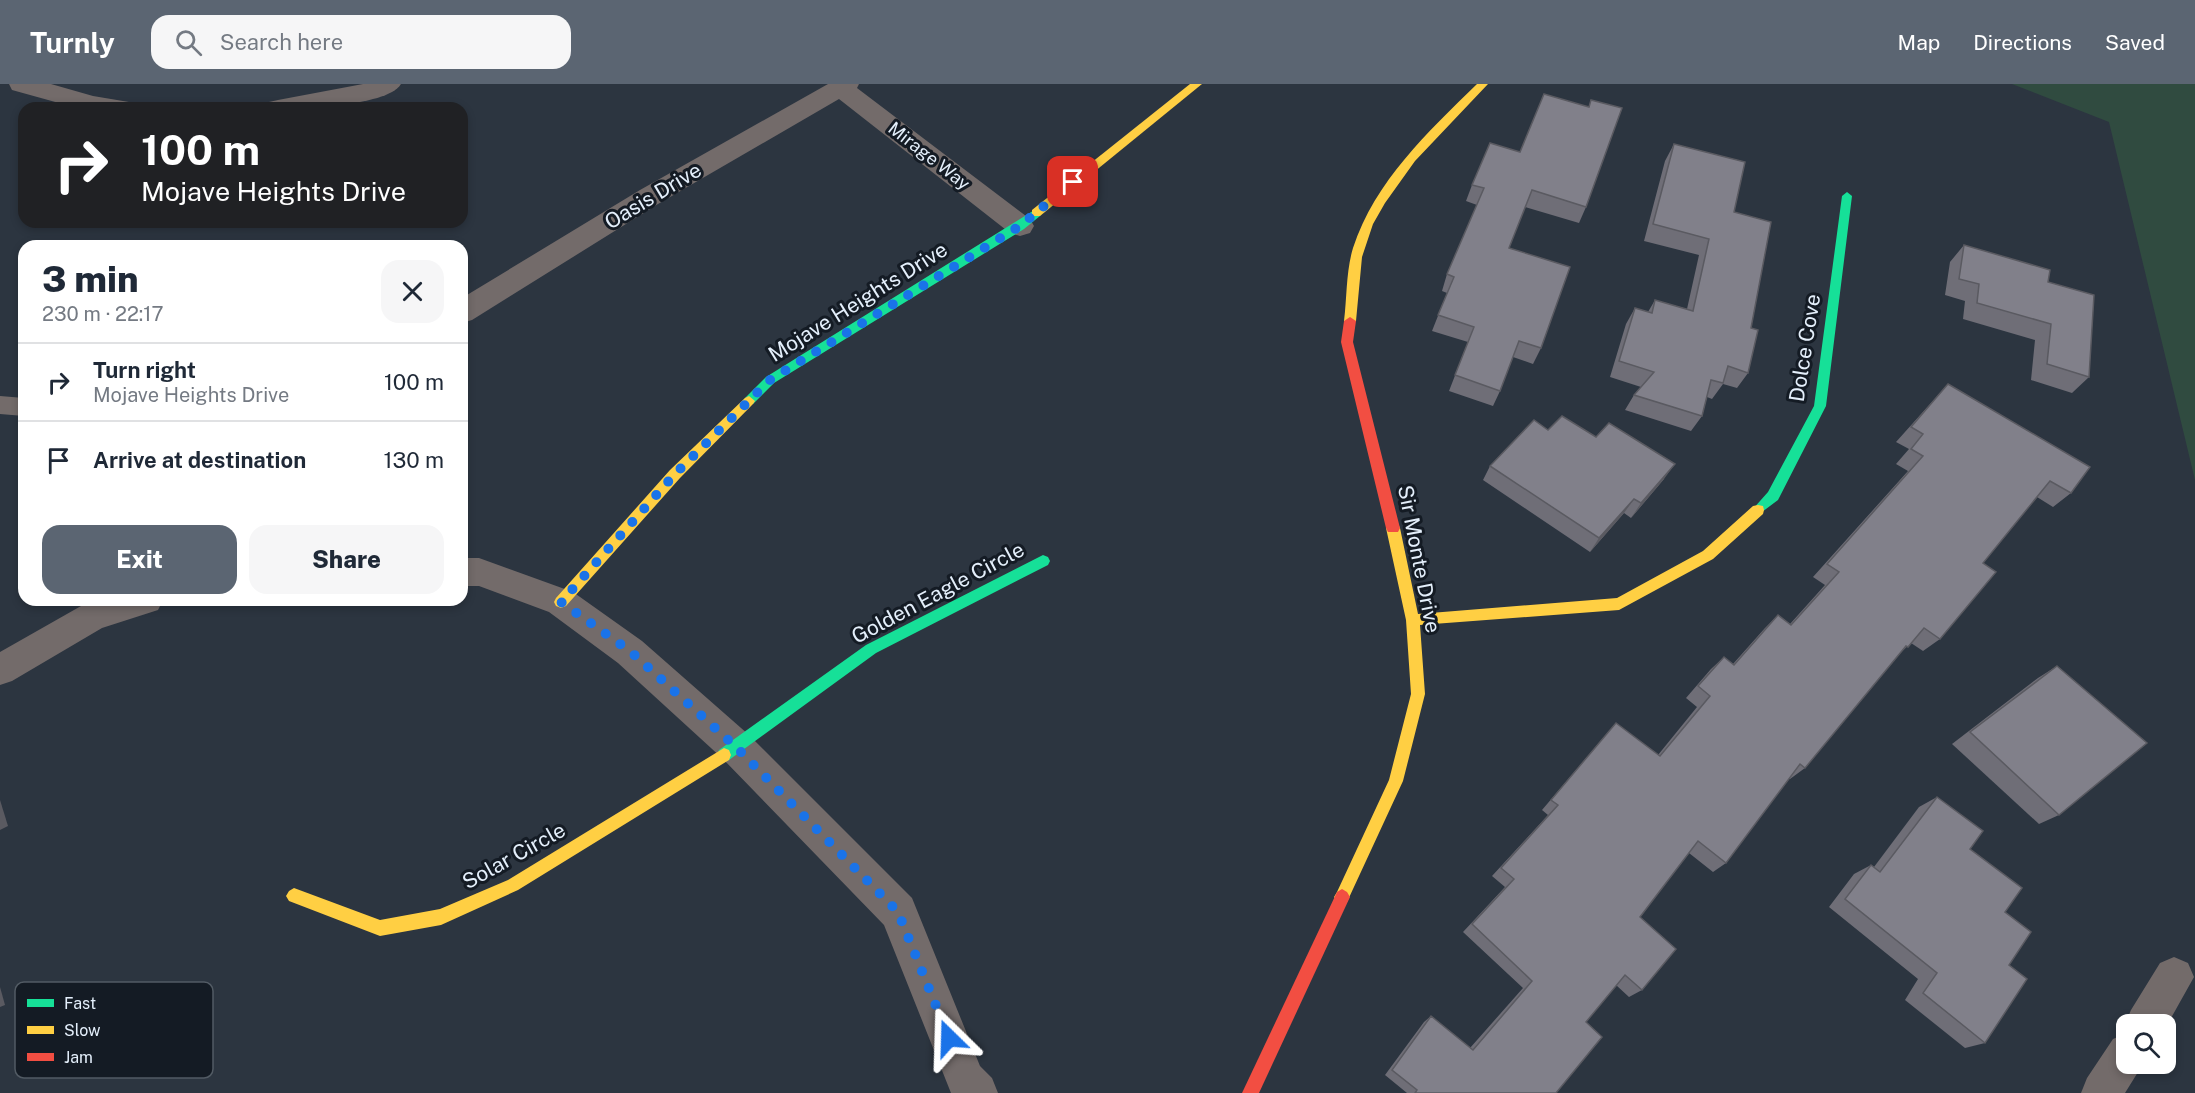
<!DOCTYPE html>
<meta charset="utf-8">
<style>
body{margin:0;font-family:"Public Sans",sans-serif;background:#f6f6f7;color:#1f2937;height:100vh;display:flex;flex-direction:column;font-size:22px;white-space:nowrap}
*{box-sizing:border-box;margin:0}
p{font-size:20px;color:#747a83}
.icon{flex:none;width:33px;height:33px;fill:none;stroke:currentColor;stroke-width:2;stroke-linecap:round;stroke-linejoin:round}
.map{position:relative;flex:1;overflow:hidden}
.drawer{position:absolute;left:18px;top:156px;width:450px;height:366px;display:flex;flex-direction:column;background:#fff;border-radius:18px;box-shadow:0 3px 9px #0003}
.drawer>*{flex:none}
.guide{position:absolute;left:18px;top:18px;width:450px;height:126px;border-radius:18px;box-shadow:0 3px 9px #0003;background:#202124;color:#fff;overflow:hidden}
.buttons{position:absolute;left:2116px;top:930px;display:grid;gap:12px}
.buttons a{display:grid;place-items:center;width:60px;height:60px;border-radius:12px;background:#fff;box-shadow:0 3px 9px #0003;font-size:30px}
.pin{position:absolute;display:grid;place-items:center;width:51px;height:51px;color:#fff;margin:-26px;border-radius:12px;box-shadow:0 3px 9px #0006}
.me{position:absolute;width:66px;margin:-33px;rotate:338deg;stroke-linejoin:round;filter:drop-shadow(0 0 4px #0008)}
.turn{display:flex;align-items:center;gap:21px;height:126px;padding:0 24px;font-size:27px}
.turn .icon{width:78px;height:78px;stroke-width:2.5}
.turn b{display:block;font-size:42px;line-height:51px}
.round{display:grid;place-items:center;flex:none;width:63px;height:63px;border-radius:18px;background:#f6f6f7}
.headline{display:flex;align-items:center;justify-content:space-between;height:102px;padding:0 24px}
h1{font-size:36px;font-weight:800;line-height:45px}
.button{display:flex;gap:12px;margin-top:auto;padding:12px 24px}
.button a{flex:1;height:69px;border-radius:18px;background:#5b6572;color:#fff;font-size:24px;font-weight:800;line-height:69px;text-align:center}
.button a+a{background:#f6f6f7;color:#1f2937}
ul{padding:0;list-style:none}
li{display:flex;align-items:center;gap:18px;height:78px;padding:0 24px;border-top:2px solid #e0e1e3}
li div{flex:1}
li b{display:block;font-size:22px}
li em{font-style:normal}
header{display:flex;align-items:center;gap:36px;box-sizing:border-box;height:84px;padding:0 30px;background:#5b6572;color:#fff}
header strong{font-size:28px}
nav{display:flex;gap:33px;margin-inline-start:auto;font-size:21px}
.search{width:420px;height:54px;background:#f6f6f7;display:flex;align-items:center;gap:15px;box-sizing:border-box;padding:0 21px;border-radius:18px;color:#747a83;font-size:22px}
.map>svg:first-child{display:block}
.green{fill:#304b40}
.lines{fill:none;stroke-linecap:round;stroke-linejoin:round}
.lane{fill:#736b6a;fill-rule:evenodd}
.street{fill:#736b6a;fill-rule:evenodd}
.fast{fill:#16e098;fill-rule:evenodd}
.slow{fill:#ffcf43;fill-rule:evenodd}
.jam{fill:#f24e42;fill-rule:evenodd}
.wall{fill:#6f6e77}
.shaded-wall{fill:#5a5a61}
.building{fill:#81808a;stroke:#5a5a61;stroke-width:1.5}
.route{stroke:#1a73e8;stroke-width:10;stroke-dasharray:0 18}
.labels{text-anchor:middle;stroke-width:6;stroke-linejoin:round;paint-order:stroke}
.far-street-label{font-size:18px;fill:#e4effb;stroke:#141b24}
.street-label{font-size:21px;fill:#e4effb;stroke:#141b24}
.key{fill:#141b24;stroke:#525b64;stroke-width:1.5}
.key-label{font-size:16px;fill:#e4effb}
</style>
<header>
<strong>Turnly</strong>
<div class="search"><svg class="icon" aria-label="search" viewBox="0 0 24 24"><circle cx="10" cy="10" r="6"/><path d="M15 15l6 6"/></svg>Search here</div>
<nav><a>Map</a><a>Directions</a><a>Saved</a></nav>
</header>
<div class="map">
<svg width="2195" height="1009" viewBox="0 0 2195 1009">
<rect width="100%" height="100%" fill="#2c3540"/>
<path class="green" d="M 2012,0 L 2195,0 L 2195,396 L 2109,38 Z"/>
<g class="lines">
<path class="lane" d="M 0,312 L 24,314 L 24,332 L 0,330 Z"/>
<g class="street">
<path d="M 9,0 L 51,0 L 93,12 L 129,18 L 133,24 L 77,24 L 12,6 Z"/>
<path d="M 363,0 L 401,0 C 386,24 293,24 265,24 L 269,18 L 278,16 Z"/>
<path d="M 828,0 L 859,0 L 857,4 L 1030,135 L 1034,142 L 1030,149 L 1020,152 L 1010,149 L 839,15 L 658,120 L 472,236 L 462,239 L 462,214 L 640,106 Z"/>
<path d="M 462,474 L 479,474 L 573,508 L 642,557 L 749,651 L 912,814 L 980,982 L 992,994 L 998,1009 L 951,1009 L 884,841 L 723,675 L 618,579 L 549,528 L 479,502 L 462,502 Z"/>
<path d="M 97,516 L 163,516 L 158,526 L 102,544 L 12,597 L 0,601 L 0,568 L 81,522 Z"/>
<path d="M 2174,873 L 2188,879 L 2194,893 L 2166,943 L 2166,940 L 2127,940 L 2127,945 L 2125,940 L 2131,926 L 2160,879 Z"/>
<path d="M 2127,949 L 2127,980 L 2143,980 L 2125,1009 L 2081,1009 L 2087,994 L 2113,955 Z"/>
</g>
<g class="fast">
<path d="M 1847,108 L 1852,112 L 1826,322 L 1778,416 L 1758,431 L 1753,430 L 1752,426 L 1768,408 L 1814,322 L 1842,112 Z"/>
<path d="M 1036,125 L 1042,129 L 1040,132 L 1024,145 L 774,299 L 753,320 L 745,320 L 743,317 L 745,314 L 766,293 Z"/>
<path d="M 1043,471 L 1048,473 L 1050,477 L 1048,481 L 876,569 L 729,676 L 724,678 L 719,676 L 717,671 L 719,666 L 866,561 Z"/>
</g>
<g class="slow">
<path d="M 1190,0 L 1202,0 L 1040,132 L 1032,132 L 1032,126 Z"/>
<path d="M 1477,0 L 1488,0 L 1415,77 L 1385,119 L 1373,140 L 1362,173 L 1356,237 L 1350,241 L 1346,240 L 1344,237 C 1347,213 1346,187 1353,164 C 1375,97 1428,48 1477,0 Z"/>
<path d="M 749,312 L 755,317 L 753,320 L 680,394 L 566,522 L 561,524 L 556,522 L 554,518 L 556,514 L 670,386 L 745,314 Z"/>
<path d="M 1758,421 L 1763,422 L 1764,426 L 1763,430 L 1713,475 L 1619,526 L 1420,541 L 1425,610 L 1403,697 L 1347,818 L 1342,821 L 1337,818 L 1334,813 L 1337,808 L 1389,696 L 1411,610 L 1406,536 L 1386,444 L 1388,440 L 1398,440 L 1400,444 L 1418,530 L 1617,514 L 1703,467 L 1753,422 Z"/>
<path d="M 724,664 L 729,666 L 731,671 L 729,676 L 518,806 L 441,841 L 380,852 L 289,817 L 286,812 L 289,807 L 294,804 L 380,836 L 440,825 L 508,796 Z"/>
</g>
<g class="jam">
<path d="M 1350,233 L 1356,237 L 1353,258 L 1400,444 L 1398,448 L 1388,448 L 1386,444 L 1341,258 L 1344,237 Z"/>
<path d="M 1342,805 L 1347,808 L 1350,813 L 1259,1009 L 1242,1009 L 1337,808 Z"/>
</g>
</g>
<g class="wall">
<path d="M 1490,59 L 1586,123 L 1579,139 L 1525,123 L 1509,164 L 1541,264 L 1533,280 L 1513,273 L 1500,307 L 1493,322 L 1449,307 L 1468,258 L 1432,247 L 1447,209 L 1442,207 L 1447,190 L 1477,121 L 1466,117 L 1472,101 Z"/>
<path d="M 1674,60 L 1734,128 L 1751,244 L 1748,289 L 1737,304 L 1723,300 L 1712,315 L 1707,313 L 1702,332 L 1691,347 L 1625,326 L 1634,311 L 1641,303 L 1610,293 L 1626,240 L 1635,224 L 1648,228 L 1655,216 L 1687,225 L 1699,171 L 1644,157 L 1665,77 Z"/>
<path d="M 1964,161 L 2048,198 L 2089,293 L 2072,309 L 2031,296 L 2035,256 L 1963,235 L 1965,217 L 1945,211 L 1950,178 Z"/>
<path d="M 1948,300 L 2071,409 L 2053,423 L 2037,413 L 1983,479 L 1940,555 L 1923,567 L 1911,559 L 1898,571 L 1805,684 L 1790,695 L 1789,694 L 1726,779 L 1713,788 L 1689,769 L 1640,833 L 1642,906 L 1629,913 L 1616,901 L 1586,938 L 1556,1009 L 1407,1009 L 1385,991 L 1424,938 L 1431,932 L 1470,964 L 1523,904 L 1463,848 L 1505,803 L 1492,792 L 1548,731 L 1542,726 L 1616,639 L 1658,671 L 1697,623 L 1686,614 L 1711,585 L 1724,573 L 1733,580 L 1765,544 L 1778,531 L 1790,540 L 1825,501 L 1813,493 L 1908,387 L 1896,380 L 1909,365 L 1896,358 Z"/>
<path d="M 1548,346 L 1596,353 L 1664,395 L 1631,434 L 1624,429 L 1590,468 L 1483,396 L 1490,382 Z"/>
<path d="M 2057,582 L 2059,731 L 2039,740 L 1952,660 L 2038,594 Z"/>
<path d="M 1937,713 L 1970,765 L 2005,828 L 2009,881 L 1985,959 L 1965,964 L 1905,916 L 1918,895 L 1829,823 L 1854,790 L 1871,781 L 1874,783 L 1919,723 Z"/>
</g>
<g class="shaded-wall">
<path d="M 1675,380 L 1664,395 L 1631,434 L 1641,419 Z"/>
<path d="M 1634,415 L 1624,429 L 1590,468 L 1599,454 Z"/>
<path d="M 0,716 L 8,742 L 0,746 Z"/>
<path d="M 0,903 L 5,921 L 0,923 Z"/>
</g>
<g class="building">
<path d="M 1544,10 L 1589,23 L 1591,16 L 1622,24 L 1586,123 L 1532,106 L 1509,164 L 1570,183 L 1541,264 L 1519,257 L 1500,307 L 1455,291 L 1474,243 L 1438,231 L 1454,193 L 1447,190 L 1484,104 L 1472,101 L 1490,59 L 1520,68 Z"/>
<path d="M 1674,60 L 1745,78 L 1734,128 L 1771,138 L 1751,244 L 1758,246 L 1748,289 L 1728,282 L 1723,299 L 1711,296 L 1702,332 L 1634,311 L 1654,288 L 1619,277 L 1635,224 L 1652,229 L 1655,216 L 1693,227 L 1709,155 L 1653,140 Z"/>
<path d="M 1964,161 L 2050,186 L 2048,198 L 2094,211 L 2089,293 L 2047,280 L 2051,240 L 1977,219 L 1979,200 L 1959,195 Z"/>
<path d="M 1948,300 L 2090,383 L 2071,409 L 2050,397 L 1983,479 L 1996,488 L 1940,555 L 1924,544 L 1908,563 L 1906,562 L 1805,684 L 1800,680 L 1726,779 L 1698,757 L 1640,833 L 1676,865 L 1642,906 L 1625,891 L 1586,938 L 1602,953 L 1556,1009 L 1415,1009 L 1417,1006 L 1392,986 L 1431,932 L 1473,966 L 1532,897 L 1472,840 L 1514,795 L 1501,784 L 1558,721 L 1551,716 L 1616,639 L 1660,672 L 1710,612 L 1698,602 L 1724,573 L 1734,581 L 1778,531 L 1791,541 L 1839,488 L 1827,480 L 1923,372 L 1911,365 L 1923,350 L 1911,343 Z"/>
<path d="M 1562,332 L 1596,353 L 1609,339 L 1675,380 L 1641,419 L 1634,415 L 1599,454 L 1490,382 L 1534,336 L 1548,346 Z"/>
<path d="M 2057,582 L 2147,659 L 2059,731 L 1970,648 Z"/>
<path d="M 1937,713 L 1983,747 L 1970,765 L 2022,804 L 2005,828 L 2031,848 L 2009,881 L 2027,895 L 1985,959 L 1923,909 L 1937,889 L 1845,815 L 1871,781 L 1880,788 Z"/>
</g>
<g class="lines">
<path class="route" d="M 949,954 L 898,828 L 736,663 L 630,567 L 561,518 L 675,390 L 770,296 L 1020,142 L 1073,98"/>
</g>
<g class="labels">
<g class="far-street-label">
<text transform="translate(929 72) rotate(38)" y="6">Mirage Way</text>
</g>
<g class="street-label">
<text transform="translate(653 112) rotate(-31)" y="7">Oasis Drive</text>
<text transform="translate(858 218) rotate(-32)" y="7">Mojave Heights Drive</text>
<text transform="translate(1805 264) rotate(-81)" y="7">Dolce Cove</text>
<text transform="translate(1419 475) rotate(79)" y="7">Sir Monte Drive</text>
<text transform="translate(938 509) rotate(-28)" y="7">Golden Eagle Circle</text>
<text transform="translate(514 772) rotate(-29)" y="7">Solar Circle</text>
</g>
</g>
<rect x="15" y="898" width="198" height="96" rx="9" class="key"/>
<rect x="27" y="915" width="27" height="8" fill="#16e098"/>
<rect x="27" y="942" width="27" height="8" fill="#ffcf43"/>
<rect x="27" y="969" width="27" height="8" fill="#f24e42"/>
<g class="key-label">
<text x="64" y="925">Fast</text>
<text x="64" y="952">Slow</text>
<text x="64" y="979">Jam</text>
</g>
</svg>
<div class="buttons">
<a><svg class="icon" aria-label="search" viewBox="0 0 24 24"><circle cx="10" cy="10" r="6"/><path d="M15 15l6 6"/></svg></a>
</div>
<div class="pin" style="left:1073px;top:98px;background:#d93025"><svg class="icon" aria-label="arrive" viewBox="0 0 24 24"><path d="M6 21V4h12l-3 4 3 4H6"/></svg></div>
<svg class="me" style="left:949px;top:954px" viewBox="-20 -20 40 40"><path d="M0-17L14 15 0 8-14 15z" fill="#1a73e8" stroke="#fff" stroke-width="4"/></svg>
<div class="guide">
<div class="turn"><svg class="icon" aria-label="right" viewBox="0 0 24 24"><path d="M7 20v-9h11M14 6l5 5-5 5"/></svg><div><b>100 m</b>Mojave Heights Drive</div></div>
</div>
<section class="drawer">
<div class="headline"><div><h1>3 min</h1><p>230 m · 22:17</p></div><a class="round"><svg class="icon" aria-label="close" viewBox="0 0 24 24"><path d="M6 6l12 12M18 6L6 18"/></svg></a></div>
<ul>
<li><svg class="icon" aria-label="right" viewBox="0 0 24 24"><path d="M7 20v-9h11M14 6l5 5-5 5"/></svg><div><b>Turn right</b><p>Mojave Heights Drive</p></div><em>100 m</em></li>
<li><svg class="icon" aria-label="arrive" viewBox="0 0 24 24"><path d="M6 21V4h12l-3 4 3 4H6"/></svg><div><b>Arrive at destination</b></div><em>130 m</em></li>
</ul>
<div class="button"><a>Exit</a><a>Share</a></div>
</section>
</div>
